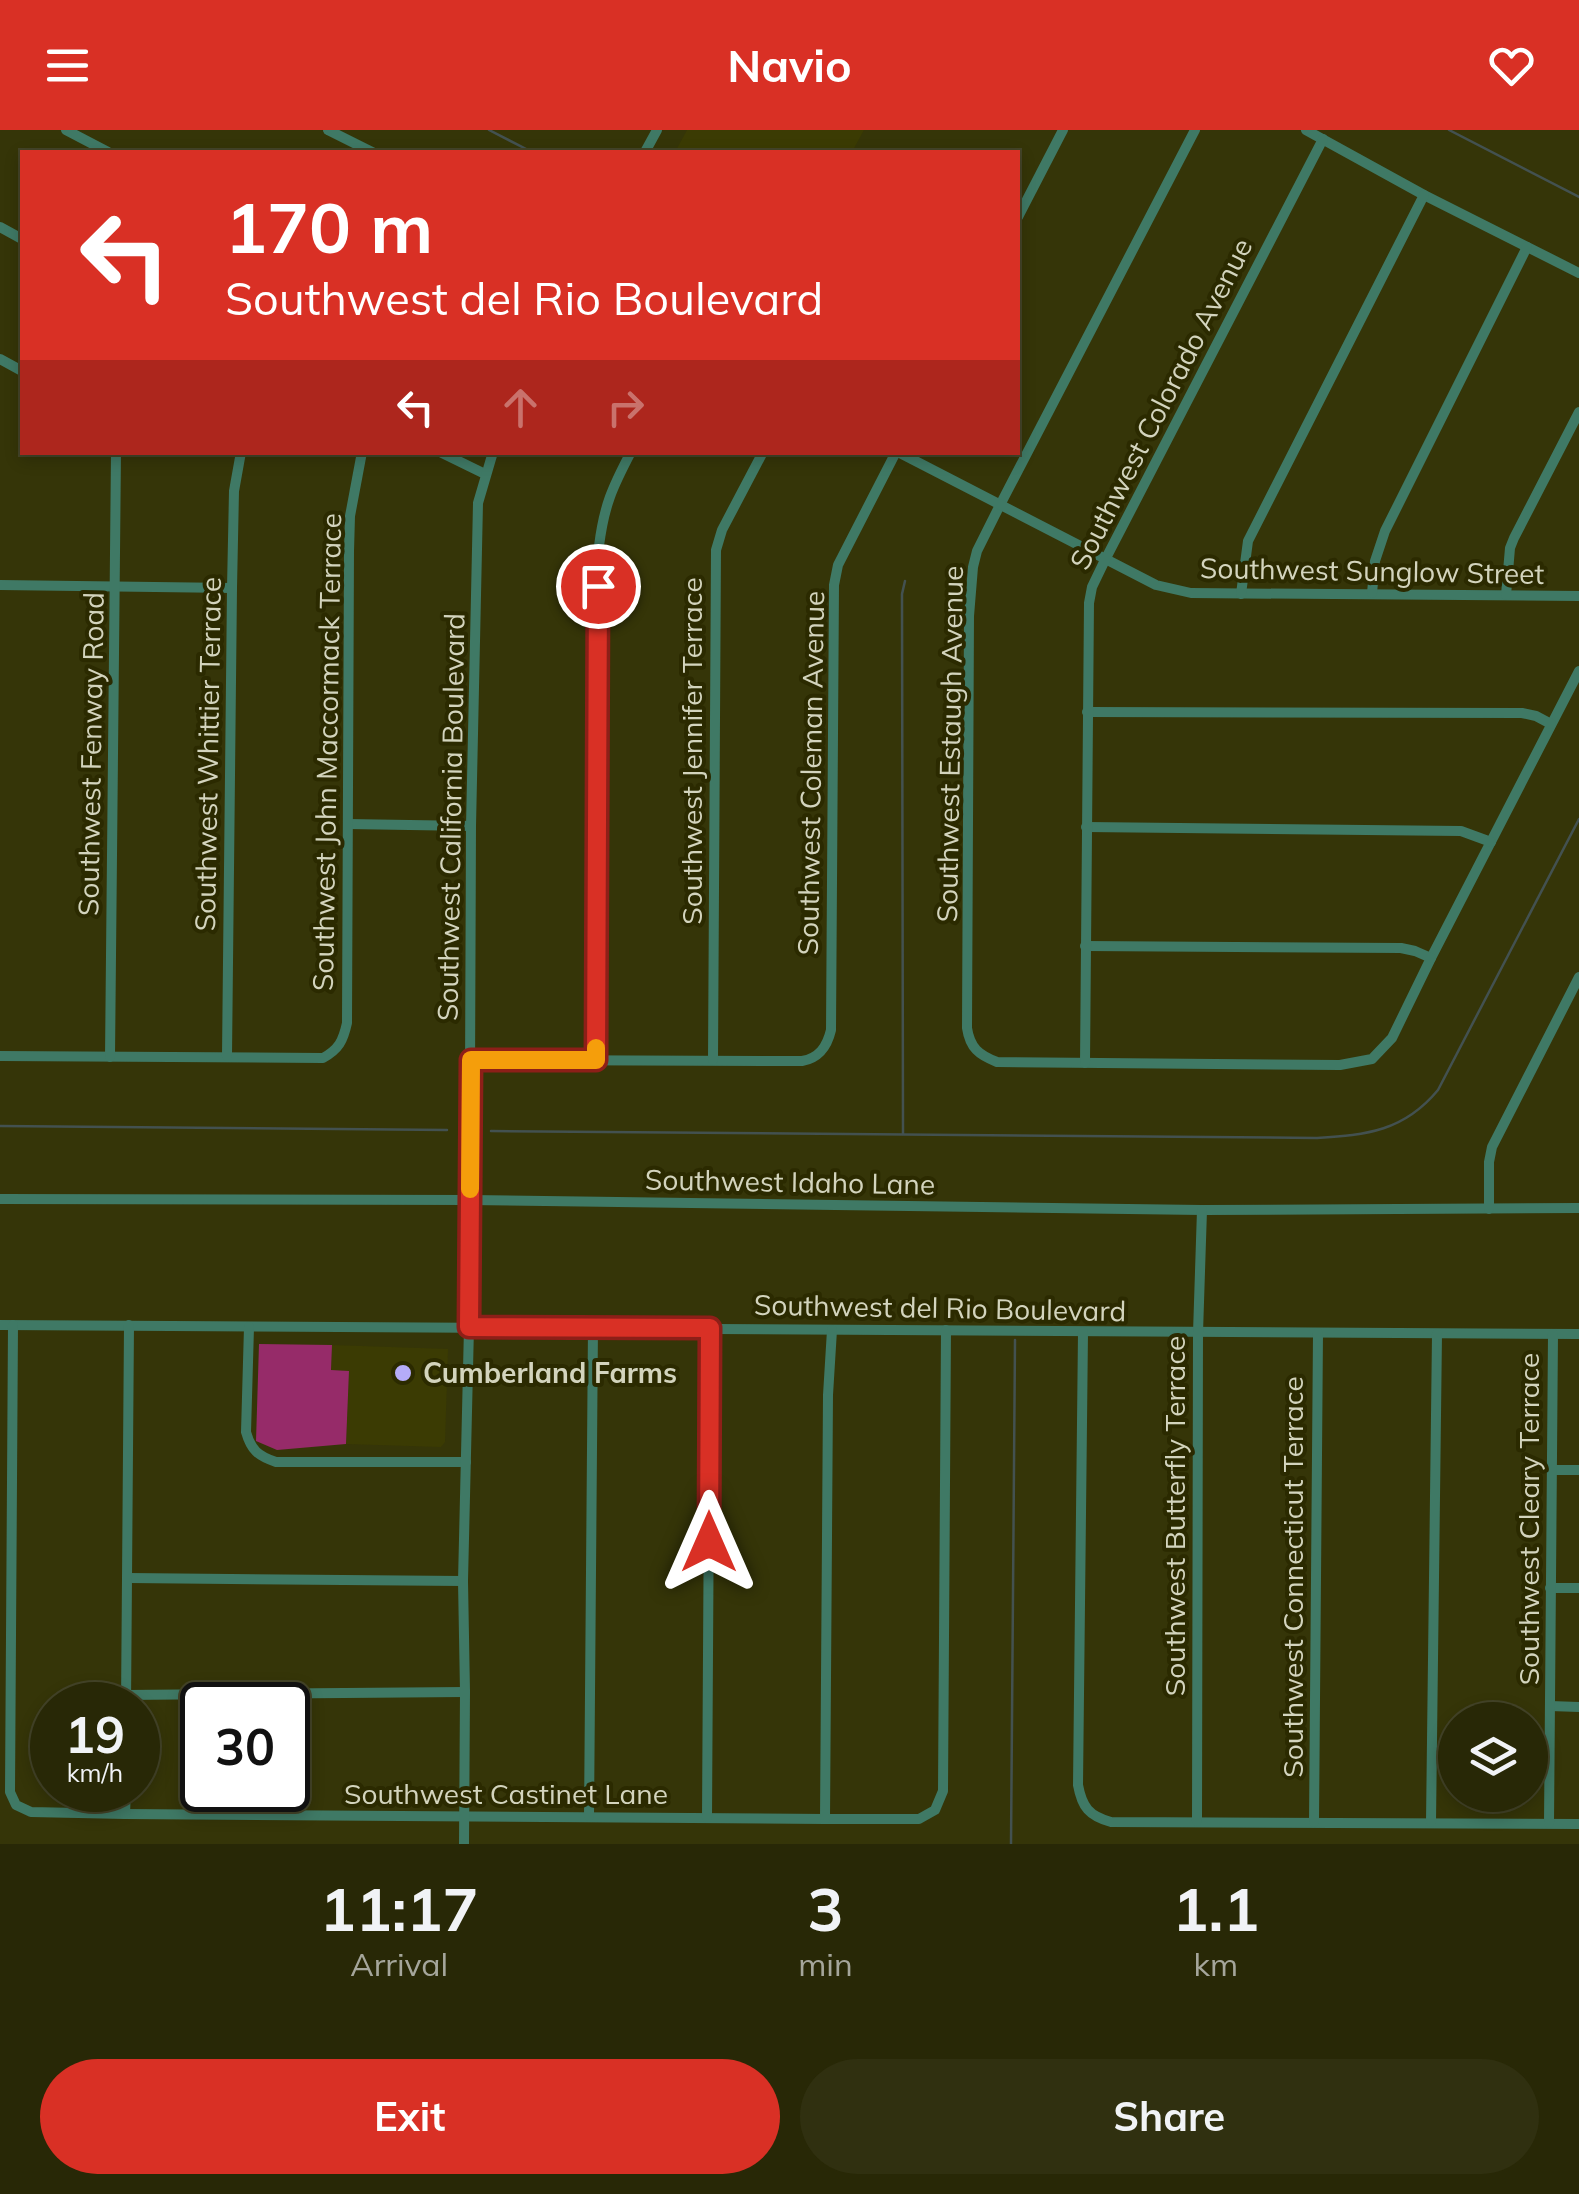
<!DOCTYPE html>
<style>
body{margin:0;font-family:Mulish,sans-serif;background:#303010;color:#f1f3f6;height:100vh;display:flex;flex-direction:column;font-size:38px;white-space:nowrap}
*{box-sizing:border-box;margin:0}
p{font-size:32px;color:#a5a69b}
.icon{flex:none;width:55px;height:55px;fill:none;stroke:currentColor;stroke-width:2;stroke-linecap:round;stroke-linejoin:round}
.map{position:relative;height:1714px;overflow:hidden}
.drawer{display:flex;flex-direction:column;background:#282806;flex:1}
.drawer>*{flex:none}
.hud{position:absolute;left:20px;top:20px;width:1000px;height:305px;border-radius:0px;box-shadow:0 5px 15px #0003,0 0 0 2px #444428;background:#d93025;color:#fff;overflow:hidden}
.controls{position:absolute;left:1438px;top:1572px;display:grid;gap:20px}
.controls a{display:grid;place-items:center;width:110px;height:110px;border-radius:50%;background:#282806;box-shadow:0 5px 15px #0003,0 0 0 2px #444428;font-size:50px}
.speed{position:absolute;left:30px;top:1552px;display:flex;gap:20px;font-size:50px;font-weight:700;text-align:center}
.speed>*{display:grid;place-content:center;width:130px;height:130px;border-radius:50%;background:#282806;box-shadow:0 5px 15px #0003,0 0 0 2px #444428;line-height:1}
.speed small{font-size:25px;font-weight:400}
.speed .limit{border:5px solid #111;border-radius:15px;background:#fff;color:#111}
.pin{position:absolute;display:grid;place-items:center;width:85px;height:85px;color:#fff;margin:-42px;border:5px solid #fff;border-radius:50%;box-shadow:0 2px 10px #0007}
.me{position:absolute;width:110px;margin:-55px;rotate:0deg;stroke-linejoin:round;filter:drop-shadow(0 0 8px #0008)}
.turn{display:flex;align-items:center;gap:35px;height:210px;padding:0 40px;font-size:45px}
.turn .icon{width:130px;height:130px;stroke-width:2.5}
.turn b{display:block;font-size:70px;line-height:85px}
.lanes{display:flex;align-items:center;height:95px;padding:0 40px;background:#0003;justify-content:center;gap:50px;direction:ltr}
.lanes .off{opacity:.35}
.eta{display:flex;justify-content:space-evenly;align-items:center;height:170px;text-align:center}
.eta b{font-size:60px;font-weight:700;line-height:70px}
.cta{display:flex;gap:20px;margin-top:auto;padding:20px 40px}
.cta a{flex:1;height:115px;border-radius:60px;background:#d93025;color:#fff;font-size:40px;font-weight:700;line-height:115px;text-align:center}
.cta a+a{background:#303010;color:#f1f3f6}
header{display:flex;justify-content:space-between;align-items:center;height:130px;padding:0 40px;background:#d93025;color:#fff;font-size:45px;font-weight:700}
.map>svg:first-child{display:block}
.built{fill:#3b3b03}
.forest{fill:#962b69}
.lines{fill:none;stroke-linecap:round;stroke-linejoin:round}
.stream{stroke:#435150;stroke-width:2.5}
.minor{stroke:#3f7965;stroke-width:10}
.route-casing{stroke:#8d1f18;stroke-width:25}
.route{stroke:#d93025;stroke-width:18}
.slow{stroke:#f59e0b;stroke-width:18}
.poi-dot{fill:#b5acf8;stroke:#2b2a00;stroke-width:4}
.labels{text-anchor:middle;stroke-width:8;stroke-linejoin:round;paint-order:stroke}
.street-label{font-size:28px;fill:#d3d4bd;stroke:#2b2a00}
.poi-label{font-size:28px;font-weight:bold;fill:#d3d4bd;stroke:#2b2a00;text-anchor:start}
</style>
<header><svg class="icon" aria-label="menu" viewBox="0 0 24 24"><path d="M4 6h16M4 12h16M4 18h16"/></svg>Navio<svg class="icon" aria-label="heart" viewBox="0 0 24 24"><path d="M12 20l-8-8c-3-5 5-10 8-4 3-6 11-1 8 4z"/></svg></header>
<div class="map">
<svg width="1579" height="1714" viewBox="0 0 1579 1714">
<rect width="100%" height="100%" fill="#353508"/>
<g class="built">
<path d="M 687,0 L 864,0 L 852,22 L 675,22 Z"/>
<path d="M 332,1215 L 448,1219 L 445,1312 L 441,1317 L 346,1314 L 349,1241 L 331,1240 Z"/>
</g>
<path class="forest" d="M 259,1214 L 332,1215 L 331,1240 L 349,1241 L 346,1314 L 277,1320 L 256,1311 Z"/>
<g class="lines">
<g class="stream">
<path d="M 489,0 L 532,22"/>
<path d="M 1449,0 L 1579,67"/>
<path d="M 0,996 L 447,1000"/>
<path d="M 491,1001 L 1317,1008 C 1367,1005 1404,1001 1438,960 L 1579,689"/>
<path d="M 903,1004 L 902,464 L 905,451"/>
<path d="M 1011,1714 L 1015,1210"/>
</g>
<g class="minor">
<path d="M 66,0 L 108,22"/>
<path d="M 328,0 L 372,22"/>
<path d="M 1195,0 L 999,377 L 977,421 L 973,437 L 969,486 L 967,898 C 970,918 979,925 997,932 L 1340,935 L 1372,929 L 1392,908 L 1431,828 L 1579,541"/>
<path d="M 1306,0 L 1424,65 L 1579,143"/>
<path d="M 645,22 L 657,0"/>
<path d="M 1018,87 L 1063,0"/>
<path d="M 0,97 L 22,109"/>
<path d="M 0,229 L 22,241"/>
<path d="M 440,322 L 485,344"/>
<path d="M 898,322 L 1156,455 L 1191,463 L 1579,466"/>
<path d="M 0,455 L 232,458"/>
<path d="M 1372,463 L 1375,431 L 1385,401 L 1527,117"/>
<path d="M 1241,464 L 1248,411 L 1424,65"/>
<path d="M 1506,465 L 1510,418 L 1514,408 L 1579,282"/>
<path d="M 1087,582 L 1522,583 L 1536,586 L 1551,594"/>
<path d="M 348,694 L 471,696"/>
<path d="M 1086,697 L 1461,701 L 1491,712"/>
<path d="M 1085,816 L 1401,818 L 1415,821 L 1431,828"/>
<path d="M 0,926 L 323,928 C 339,919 343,911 347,893 L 349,421 L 350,386 L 362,322"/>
<path d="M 227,926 L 232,458 L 234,361 L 241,322"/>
<path d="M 110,927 L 116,322"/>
<path d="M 471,930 L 802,931 C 819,928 827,917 831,900 L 834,455 L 838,435 L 896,322"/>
<path d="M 596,930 L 599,416 C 604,376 612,358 631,322"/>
<path d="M 713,930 L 716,420 L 722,400 L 763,322"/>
<path d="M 1085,933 L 1089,473 L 1092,457 L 1105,430 L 1323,9"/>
<path d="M 0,1069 L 470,1070 L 1202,1080 L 1579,1078"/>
<path d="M 1489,1079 L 1489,1032 L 1492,1017 L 1579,847"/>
<path d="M 0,1195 L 1579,1204"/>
<path d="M 13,1195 L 10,1662 L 16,1675 L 31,1682 L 125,1684 L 825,1689 L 919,1689 L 935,1680 L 943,1661 L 946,1200"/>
<path d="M 249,1197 L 246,1302 C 251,1320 258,1326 276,1332 L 466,1332"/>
<path d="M 1083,1202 L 1078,1655 C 1082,1677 1089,1686 1111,1692 L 1579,1694"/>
<path d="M 1551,1340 L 1579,1340"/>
<path d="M 128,1448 L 463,1451"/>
<path d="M 1550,1458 L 1579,1458"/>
<path d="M 126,1565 L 465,1562"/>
<path d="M 126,1575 L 129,1195"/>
<path d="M 1550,1576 L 1579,1577"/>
<path d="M 125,1684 L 126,1660"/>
<path d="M 589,1686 L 593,1196"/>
<path d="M 707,1688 L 710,1198"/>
<path d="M 825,1689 L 828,1265 L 832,1200"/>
<path d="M 1197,1691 L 1198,1203 L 1202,1080"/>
<path d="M 1314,1692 L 1318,1203"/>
<path d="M 1431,1692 L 1437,1204"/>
<path d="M 1549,1693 L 1553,1204"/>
<path d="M 464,1714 L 465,1562 L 463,1451 L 469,1197 L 471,696 L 478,373 L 493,322"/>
</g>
</g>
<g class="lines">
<defs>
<path id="route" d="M 598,456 L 596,930 L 471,930 L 469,1197 L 710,1198 L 709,1412"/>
</defs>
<use href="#route" class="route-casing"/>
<use href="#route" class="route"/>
<path class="slow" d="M 470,1059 L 471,930 L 596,930 L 596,918"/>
</g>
<circle class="poi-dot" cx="403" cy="1243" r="10"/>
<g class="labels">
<g class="street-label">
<text transform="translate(1161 274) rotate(-63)" y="10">Southwest Colorado Avenue</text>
<text transform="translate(1372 441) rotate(1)" y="10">Southwest Sunglow Street</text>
<text transform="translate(950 614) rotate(-89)" y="10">Southwest Estaugh Avenue</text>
<text transform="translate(692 621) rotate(-90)" y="10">Southwest Jennifer Terrace</text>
<text transform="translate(327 622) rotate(-89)" y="10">Southwest John Maccormack Terrace</text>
<text transform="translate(91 624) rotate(-89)" y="10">Southwest Fenway Road</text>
<text transform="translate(208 624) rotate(-89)" y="10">Southwest Whittier Terrace</text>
<text transform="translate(811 643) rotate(-89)" y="10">Southwest Coleman Avenue</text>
<text transform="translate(451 687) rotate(-89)" y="10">Southwest California Boulevard</text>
<text transform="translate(790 1052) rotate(1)" y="10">Southwest Idaho Lane</text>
<text transform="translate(940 1178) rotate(1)" y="10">Southwest del Rio Boulevard</text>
<text transform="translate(1175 1386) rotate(-90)" y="10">Southwest Butterfly Terrace</text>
<text transform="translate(1529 1389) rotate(-90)" y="10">Southwest Cleary Terrace</text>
<text transform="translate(1293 1447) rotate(-90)" y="10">Southwest Connecticut Terrace</text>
<text x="506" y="1674">Southwest Castinet Lane</text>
</g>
<g class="poi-label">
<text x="423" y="1253">Cumberland Farms</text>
</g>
</g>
</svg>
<div class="controls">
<a><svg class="icon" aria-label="layers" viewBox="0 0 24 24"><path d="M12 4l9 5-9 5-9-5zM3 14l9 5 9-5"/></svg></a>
</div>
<div class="speed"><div>19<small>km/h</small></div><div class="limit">30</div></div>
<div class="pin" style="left:598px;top:456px;background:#d93025"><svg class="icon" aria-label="arrive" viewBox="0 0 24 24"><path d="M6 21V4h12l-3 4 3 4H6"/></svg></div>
<svg class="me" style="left:709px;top:1412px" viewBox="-20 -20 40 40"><path d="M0-17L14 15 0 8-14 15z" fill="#d93025" stroke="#fff" stroke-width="4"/></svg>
<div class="hud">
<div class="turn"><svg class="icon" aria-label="left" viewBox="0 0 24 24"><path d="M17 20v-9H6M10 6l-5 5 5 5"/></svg><div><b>170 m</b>Southwest del Rio Boulevard</div></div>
<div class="lanes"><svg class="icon" aria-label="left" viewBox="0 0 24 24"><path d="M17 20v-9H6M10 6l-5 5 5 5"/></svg><svg class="icon off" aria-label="ahead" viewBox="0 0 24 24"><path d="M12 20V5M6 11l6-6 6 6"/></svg><svg class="icon off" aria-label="right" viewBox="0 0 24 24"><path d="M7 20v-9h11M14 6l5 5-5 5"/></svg></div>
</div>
</div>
<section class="drawer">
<div class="eta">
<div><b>11:17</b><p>Arrival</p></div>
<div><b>3</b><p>min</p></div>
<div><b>1.1</b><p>km</p></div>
</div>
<div class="cta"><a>Exit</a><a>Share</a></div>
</section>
